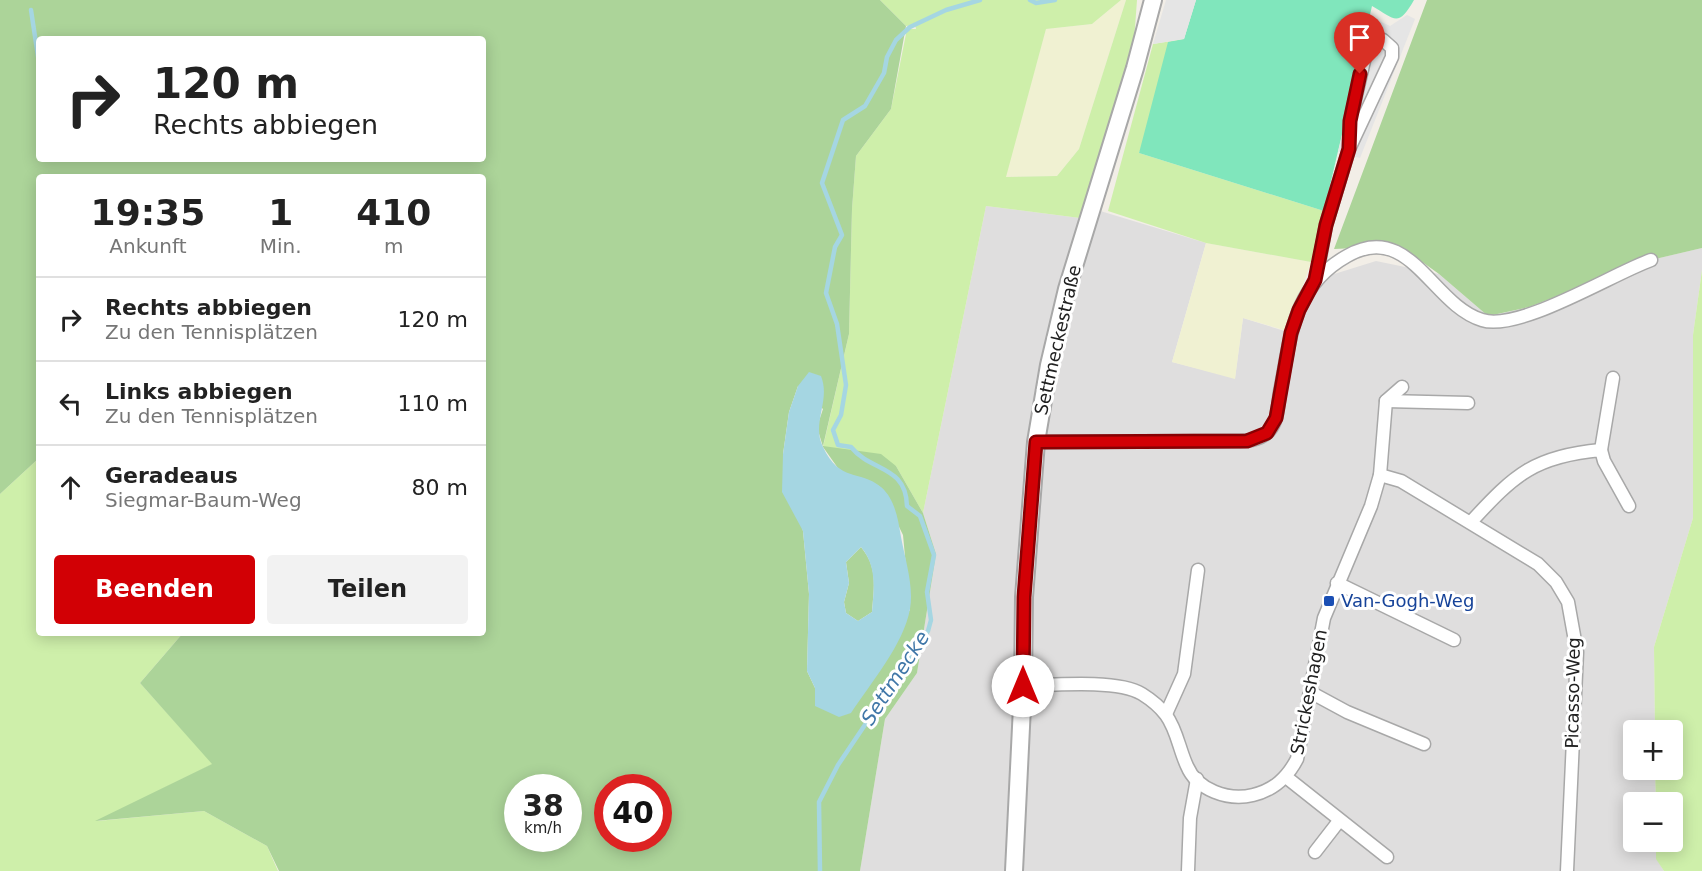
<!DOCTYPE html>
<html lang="de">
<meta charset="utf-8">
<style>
body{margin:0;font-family:"DejaVu Sans",sans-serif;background:#f2f2f2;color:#222;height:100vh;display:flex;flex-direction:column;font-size:22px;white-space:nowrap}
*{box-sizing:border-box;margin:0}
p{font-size:20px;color:#767676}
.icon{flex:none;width:33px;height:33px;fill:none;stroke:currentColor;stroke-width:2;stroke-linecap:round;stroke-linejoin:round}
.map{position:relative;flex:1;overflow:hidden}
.sheet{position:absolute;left:36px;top:174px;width:450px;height:462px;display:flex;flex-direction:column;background:#fff;border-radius:6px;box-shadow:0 3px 15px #0003}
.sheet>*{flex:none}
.hud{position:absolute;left:36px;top:36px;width:450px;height:126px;border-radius:6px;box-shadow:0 3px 15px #0003;background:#fff;color:#222;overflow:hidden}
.fabs{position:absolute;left:1623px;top:720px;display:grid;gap:12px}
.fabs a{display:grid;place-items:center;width:60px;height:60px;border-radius:6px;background:#fff;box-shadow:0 3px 15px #0003;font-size:30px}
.speed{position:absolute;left:504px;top:774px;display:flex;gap:12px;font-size:30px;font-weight:700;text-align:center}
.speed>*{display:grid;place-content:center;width:78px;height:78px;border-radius:50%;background:#fff;box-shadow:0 3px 15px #0003;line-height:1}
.speed small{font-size:15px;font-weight:400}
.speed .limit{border:9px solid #d22;background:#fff;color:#111}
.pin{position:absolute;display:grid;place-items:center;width:51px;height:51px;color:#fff;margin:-62px -26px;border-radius:50% 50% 50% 0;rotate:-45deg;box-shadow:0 0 6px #0007}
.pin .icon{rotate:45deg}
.me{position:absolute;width:66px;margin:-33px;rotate:0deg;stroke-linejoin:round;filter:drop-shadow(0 0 4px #0008)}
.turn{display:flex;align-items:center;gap:21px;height:126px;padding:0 18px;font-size:27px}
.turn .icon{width:78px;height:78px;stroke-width:2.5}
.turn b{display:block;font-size:42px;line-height:51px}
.eta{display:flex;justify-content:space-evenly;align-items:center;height:102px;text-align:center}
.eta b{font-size:36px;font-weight:800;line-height:42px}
.primary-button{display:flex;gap:12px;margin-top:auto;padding:12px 18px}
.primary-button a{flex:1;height:69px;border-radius:6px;background:#d20005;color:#fff;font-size:24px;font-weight:800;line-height:69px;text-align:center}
.primary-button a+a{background:#f2f2f2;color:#222}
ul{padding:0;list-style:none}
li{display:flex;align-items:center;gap:18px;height:84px;padding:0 18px;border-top:2px solid #e0e0e0}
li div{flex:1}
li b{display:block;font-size:22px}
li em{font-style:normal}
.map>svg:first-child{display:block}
.residential{fill:#dfdede}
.farmland{fill:#f0f1d2}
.grass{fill:#ceefaa}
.forest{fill:#acd499;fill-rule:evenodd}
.pitch{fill:#80e6bc}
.parking{fill:#e5e5e5}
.water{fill:#a5d6e2;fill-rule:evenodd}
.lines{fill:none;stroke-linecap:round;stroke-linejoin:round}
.stream{stroke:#a5d6e2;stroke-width:4.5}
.minor-casing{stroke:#a8a8a8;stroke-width:15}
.tertiary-casing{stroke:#a8a8a8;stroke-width:20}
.minor{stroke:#fff;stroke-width:12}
.tertiary{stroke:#fff;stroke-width:16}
.route-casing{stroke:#880003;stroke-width:15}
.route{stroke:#d20005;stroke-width:10}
.transit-dot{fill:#1a4fb4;stroke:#fff;stroke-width:2}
.labels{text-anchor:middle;stroke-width:6;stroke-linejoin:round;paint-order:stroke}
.street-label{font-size:18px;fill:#212121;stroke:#fff}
.transit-label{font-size:18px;fill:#164399;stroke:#fff;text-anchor:start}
.water-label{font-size:20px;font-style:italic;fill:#4077a8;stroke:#fff}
</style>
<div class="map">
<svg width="1702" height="871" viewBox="0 0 1702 871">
<rect width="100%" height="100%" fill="#f2eee7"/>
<path class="residential" d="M 986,206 L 1080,218 L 1097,210 L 1206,243 L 1172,362 L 1235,378 L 1243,318 L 1291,333 L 1315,280 L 1376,261 L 1439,274 L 1488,316 L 1529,307 L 1651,260 L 1702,248 L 1702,270 L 1693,335 L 1693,518 L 1654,647 L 1655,730 L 1634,730 L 1634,770 L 1655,770 L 1656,802 L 1634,802 L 1634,842 L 1656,842 L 1656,858 L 1664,871 L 860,871 L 885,719 L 917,673 L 936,554 L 923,513 Z"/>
<g class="farmland">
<path d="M 1121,0 L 1126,0 L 1079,149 L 1057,176 L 1005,177 L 1046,29 L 1092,24 Z"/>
<path d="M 1206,243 L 1311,262 L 1287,331 L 1243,318 L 1235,379 L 1172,362 Z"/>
</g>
<g class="grass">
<path d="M 880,0 L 1121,0 L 1092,24 L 1046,29 L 1006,177 L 1057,176 L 1079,149 L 1126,0 L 1137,0 L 1132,68 L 1080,218 L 986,206 L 923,513 L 896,466 L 823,447 L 849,334 L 852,209 L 856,156 L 891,109 L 907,29 L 916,29 L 915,25 L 906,26 Z"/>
<path d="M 1184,39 L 1139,153 L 1324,211 L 1311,262 L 1206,243 L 1108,211 L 1153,44 Z"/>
<path d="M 1702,270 L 1702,871 L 1664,871 L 1656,859 L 1656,842 L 1672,842 L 1672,802 L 1656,802 L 1655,770 L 1672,770 L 1672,730 L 1655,730 L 1654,647 L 1693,518 L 1693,335 Z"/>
<path d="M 39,458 L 39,633 L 183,633 L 140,683 L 213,764 L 97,821 L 204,811 L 267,846 L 278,871 L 0,871 L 0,494 Z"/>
</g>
<g class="forest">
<path d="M 0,0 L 880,0 L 906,26 L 891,109 L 856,156 L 852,209 L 849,334 L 823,446 L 881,454 L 896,466 L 923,513 L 936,554 L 917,673 L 885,719 L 860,871 L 279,871 L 267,846 L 204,811 L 95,821 L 212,764 L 140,683 L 183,633 L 483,633 L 483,177 L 39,177 L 39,458 L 0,494 ZM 39,39 L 483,39 L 483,159 L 39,159 ZM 798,386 L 823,409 L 817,427 L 823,447 L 840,471 L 879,486 L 903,535 L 910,610 L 815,706 L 815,688 L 807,671 L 809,594 L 803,531 L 783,454 L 789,412 ZM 518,788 L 568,788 L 568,838 L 518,838 ZM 608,788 L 658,788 L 658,838 L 608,838 Z"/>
<path d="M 1427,0 L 1702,0 L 1702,248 L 1651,260 L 1529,307 L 1488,316 L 1439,274 L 1400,246 L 1334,249 Z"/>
<path d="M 861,547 C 878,568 874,586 872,612 L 858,621 L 846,613 L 844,602 L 849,583 L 846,562 Z"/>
</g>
<path class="pitch" d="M 1196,0 L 1414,0 C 1398,28 1395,19 1372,6 L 1324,211 L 1139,153 L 1168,42 L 1184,39 Z"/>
<g class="parking">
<path d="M 1166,0 L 1196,0 L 1184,39 L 1153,44 Z"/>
<path d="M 1407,15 L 1415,19 L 1360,158 L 1338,152 L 1371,17 L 1390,26 Z"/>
</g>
<path class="water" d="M 809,372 L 821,376 C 831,401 811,423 823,447 C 840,483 859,469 881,487 C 895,499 898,519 901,537 C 905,559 914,586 910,609 C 904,644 870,684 851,713 L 839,717 L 815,706 L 815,688 L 807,671 L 809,594 L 803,531 L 782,492 L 783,454 L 789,412 L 798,386 ZM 861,547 C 877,566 874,588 872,612 L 858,621 L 846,613 L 844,602 L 849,583 L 846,562 Z"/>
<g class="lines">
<g class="stream">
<path d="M 1030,0 L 1036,3 L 1055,0"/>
<path d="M 31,10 L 39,63"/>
<path d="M 820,871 L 819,802 L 838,765 L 928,631 L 931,620 L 927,592 L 934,555 L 920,516 L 907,506 C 906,465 871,472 851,447 L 838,445 L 833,430 L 841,415 L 846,385 L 837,324 L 826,293 L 835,247 L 842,235 L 822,183 L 843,120 L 865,106 L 884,73 L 887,57 L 896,40 L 910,27 L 946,10 L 980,0"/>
</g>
<defs>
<g id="minor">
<path d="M 1316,279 L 1326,225 L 1349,149 L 1350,121 L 1367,48 L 1371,39 L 1383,40 L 1392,48 L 1392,57 L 1349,149"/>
<path d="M 1386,401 L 1468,403"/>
<path d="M 1036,442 L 1230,441 C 1243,441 1259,442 1269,431 C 1278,421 1278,405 1280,392 C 1291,337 1292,287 1347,256 C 1410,220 1432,305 1482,320 C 1519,332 1612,274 1651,260"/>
<path d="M 1601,450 L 1613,378"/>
<path d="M 1380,475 L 1401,481 L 1538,564 L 1556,582 L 1568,602 L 1577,652 L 1567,871"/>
<path d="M 1471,522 C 1515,474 1535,456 1601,450 L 1604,461 L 1629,506"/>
<path d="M 1337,583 L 1454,640"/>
<path d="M 1023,686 C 1052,685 1118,679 1142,694 C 1150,699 1160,707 1166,715 C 1177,730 1179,749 1187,766 C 1197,790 1228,801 1253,795 C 1274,790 1287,778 1297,759 L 1324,618 L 1371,506 L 1380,475 L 1386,401 L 1402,387"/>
<path d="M 1310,692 L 1347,712 L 1424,744"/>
<path d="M 1166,714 L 1184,674 L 1198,570"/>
<path d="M 1286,777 L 1387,857"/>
<path d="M 1315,852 L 1339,821"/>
<path d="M 1188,871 L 1190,818 L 1197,779"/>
</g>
<path id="tertiary" d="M 1014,871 L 1023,686 L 1024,597 L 1036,442 L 1049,365 L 1067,289 L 1135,68 L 1153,0"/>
</defs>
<use href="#minor" class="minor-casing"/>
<use href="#tertiary" class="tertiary-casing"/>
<use href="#minor" class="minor"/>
<use href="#tertiary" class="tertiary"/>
</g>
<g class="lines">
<defs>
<path id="route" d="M 1023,686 L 1024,597 L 1036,442 L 1247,441 L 1267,433 L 1276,418 L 1291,333 L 1299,310 L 1315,280 L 1326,225 L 1349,149 L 1350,121 L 1360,74"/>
</defs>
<use href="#route" class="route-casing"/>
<use href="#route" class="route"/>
</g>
<rect class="transit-dot" x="1323" y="595" width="12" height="12" rx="3"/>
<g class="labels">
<g class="street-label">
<text transform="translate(1058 340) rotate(-77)" y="6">Settmeckestraße</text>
<text transform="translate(1309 692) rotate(-79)" y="6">Strickeshagen</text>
<text transform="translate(1573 693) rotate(-89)" y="6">Picasso-Weg</text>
</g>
<g class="transit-label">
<text x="1341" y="607">Van-Gogh-Weg</text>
</g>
<g class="water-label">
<text transform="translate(895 678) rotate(-57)" y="7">Settmecke</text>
</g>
</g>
</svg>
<div class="fabs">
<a>+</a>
<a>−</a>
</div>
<div class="speed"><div>38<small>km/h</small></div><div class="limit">40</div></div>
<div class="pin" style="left:1360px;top:74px;background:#d93025"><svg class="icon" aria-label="arrive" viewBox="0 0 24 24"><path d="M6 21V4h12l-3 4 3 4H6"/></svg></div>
<svg class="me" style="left:1023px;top:686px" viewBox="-20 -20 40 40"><circle r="19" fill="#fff"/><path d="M0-13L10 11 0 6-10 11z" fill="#d20005"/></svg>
<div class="hud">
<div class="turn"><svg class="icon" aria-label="right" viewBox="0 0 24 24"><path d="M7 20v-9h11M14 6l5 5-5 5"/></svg><div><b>120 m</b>Rechts abbiegen</div></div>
</div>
<section class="sheet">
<div class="eta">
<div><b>19:35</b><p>Ankunft</p></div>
<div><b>1</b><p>Min.</p></div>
<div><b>410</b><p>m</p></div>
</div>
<ul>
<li><svg class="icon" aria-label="right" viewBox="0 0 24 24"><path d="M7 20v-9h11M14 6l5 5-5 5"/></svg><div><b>Rechts abbiegen</b><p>Zu den Tennisplätzen</p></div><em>120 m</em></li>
<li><svg class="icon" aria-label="left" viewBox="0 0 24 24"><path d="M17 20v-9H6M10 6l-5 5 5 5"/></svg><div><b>Links abbiegen</b><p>Zu den Tennisplätzen</p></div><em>110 m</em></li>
<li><svg class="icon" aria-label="ahead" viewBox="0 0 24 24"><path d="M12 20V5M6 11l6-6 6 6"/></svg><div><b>Geradeaus</b><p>Siegmar-Baum-Weg</p></div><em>80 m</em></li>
</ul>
<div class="primary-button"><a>Beenden</a><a>Teilen</a></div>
</section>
</div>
